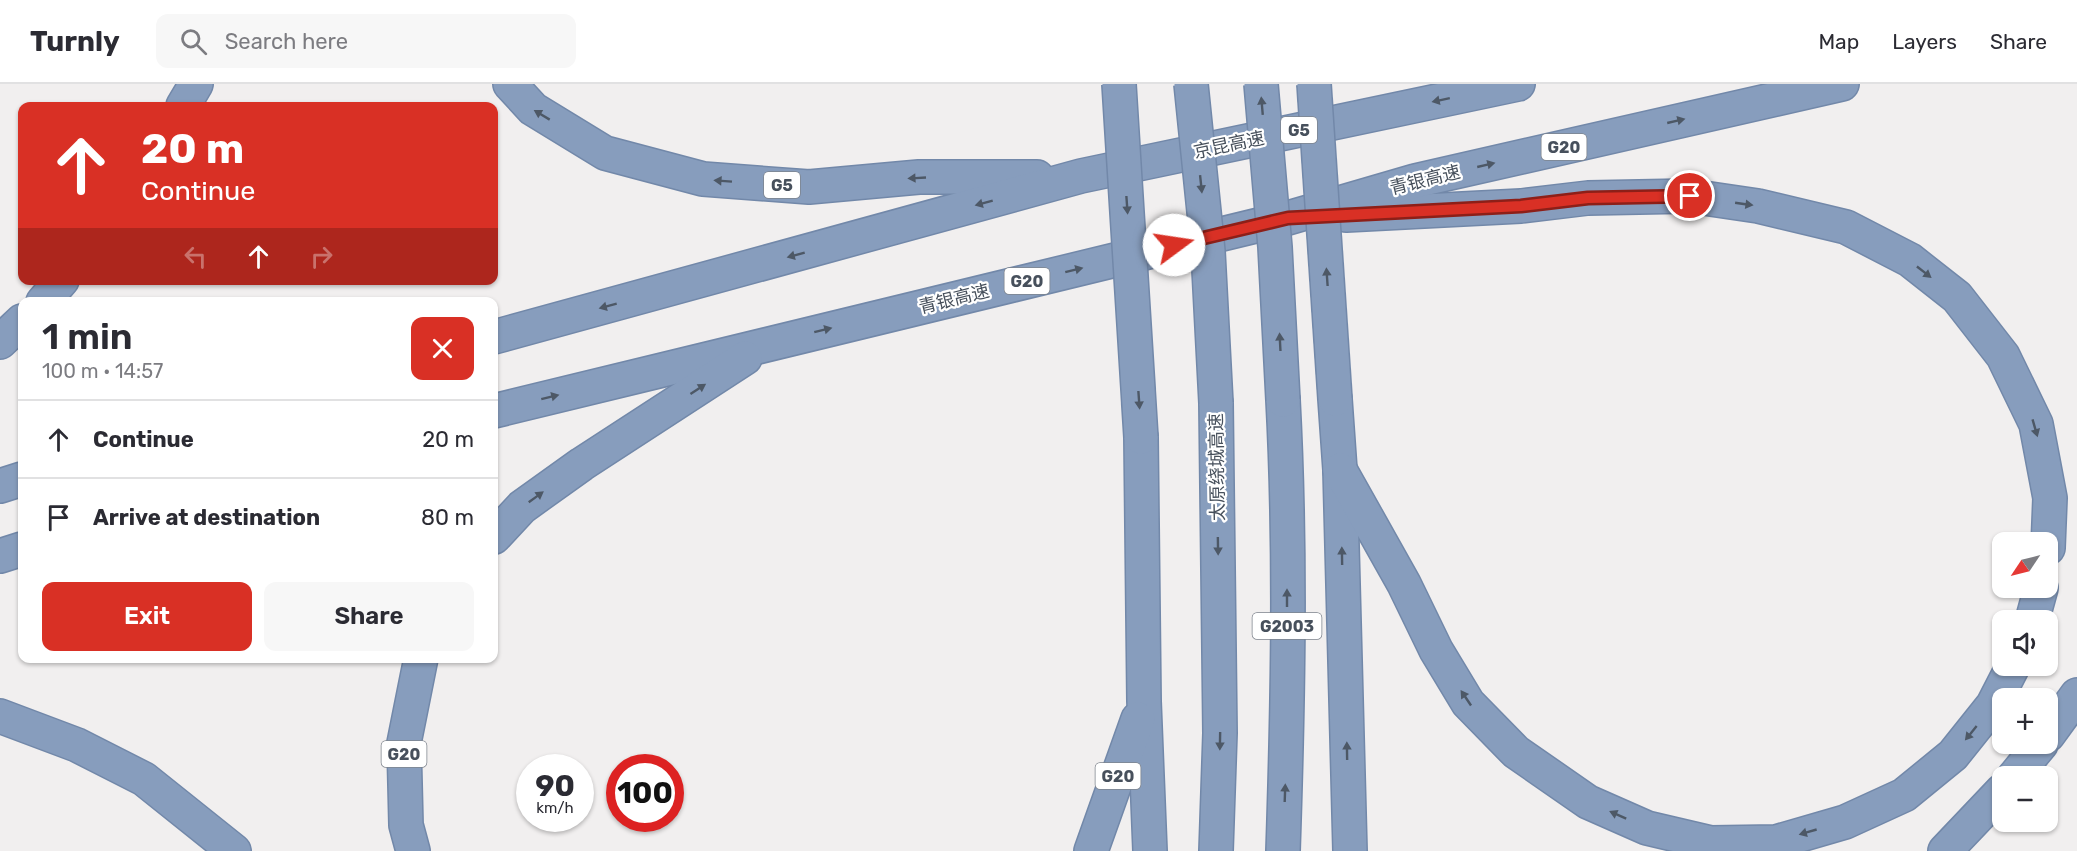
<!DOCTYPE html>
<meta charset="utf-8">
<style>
body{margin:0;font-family:Rubik,"Noto Sans SC",sans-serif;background:#f7f7f7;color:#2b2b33;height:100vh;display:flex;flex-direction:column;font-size:22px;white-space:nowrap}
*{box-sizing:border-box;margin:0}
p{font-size:20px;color:#7c7c81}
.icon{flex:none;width:33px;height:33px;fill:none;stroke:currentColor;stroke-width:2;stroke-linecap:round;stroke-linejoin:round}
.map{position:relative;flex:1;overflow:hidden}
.details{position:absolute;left:18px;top:213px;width:480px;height:366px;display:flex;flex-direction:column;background:#fff;border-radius:12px;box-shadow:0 2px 4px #0004}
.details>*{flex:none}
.hud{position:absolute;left:18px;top:18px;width:480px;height:183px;border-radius:12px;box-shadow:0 2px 4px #0004;background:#d93025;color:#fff;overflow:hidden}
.needle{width:39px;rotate:235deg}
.fabs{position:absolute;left:1992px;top:448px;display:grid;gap:12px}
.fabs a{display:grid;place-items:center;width:66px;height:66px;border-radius:12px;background:#fff;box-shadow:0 2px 4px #0004;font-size:30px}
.speed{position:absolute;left:516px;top:670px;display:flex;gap:12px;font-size:30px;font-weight:700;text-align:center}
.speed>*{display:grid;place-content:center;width:78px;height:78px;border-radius:50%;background:#fff;box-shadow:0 2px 4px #0004;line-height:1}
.speed small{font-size:15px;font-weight:400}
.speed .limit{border:9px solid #d22;background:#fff;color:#111}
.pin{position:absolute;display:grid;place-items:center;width:51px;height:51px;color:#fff;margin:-26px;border:3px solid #fff;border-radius:50%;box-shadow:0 2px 6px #0007}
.me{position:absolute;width:66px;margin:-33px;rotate:76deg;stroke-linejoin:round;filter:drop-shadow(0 0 4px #0008)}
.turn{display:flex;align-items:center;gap:21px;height:126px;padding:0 24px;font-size:27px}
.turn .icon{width:78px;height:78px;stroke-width:2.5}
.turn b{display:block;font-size:42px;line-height:51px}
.lanes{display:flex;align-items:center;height:57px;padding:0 24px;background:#0003;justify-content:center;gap:30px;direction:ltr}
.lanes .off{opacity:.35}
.round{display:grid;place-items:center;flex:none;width:63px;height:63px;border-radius:12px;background:#f7f7f7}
.headline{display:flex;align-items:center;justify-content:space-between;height:102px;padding:0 24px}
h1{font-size:36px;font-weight:600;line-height:45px}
.primary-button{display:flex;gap:12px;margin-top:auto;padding:12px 24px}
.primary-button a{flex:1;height:69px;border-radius:12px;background:#d93025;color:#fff;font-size:24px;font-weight:600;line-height:69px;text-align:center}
.primary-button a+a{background:#f7f7f7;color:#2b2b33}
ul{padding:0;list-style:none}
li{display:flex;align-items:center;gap:18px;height:78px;padding:0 24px;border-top:2px solid #e1e1e2}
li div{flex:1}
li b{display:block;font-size:22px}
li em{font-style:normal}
header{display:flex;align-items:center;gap:36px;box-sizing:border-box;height:84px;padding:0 30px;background:#fff;border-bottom:2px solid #e1e1e2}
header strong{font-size:28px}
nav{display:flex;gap:33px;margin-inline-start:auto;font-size:21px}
.search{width:420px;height:54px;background:#f7f7f7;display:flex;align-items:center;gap:15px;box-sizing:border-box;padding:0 21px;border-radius:12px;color:#7c7c81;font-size:22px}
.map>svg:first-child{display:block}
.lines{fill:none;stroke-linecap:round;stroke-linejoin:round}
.highway-casing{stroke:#7288a9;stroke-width:36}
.highway{stroke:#879dbd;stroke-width:33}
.highway-bridge-casing{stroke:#7288a9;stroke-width:36;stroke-linecap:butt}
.highway-bridge{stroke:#879dbd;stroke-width:33}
.oneway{fill:#4d5866}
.route-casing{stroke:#8d1f18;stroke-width:15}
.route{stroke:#d93025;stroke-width:10}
.labels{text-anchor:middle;stroke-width:4.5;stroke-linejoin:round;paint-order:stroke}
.shield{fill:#fff;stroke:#7e848d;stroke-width:1.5}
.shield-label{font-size:16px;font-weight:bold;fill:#47505c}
.street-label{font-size:18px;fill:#47505c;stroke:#fff}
</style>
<header>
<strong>Turnly</strong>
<div class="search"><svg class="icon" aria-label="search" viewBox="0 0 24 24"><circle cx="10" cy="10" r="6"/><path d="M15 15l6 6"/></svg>Search here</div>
<nav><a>Map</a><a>Layers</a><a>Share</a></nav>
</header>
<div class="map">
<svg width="2077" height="767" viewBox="0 0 2077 767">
<rect width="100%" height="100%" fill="#f1efef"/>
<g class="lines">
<defs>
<g id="highway">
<path d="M 510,0 L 533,25 L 605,69 L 703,95 L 809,103 L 919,93 L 1037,93"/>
<path d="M 183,22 L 196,0"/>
<path d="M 1346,131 L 1521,122 L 1588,114 L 1690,112 L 1758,122 L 1846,143 L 1910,176 L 1957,213 L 2003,272 L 2036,340 L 2050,414 L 2048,464"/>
<path d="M 43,218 L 62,196"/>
<path d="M 494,253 L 1081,92 L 1518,0"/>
<path d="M 0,258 L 22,237"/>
<path d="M 1335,315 L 1340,386 L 1350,767"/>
<path d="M 494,327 L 1288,134 L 1415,97 L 1842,0"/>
<path d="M 1141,353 L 1144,617 L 1150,767"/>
<path d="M 1340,386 L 1404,500 L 1436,566 L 1468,619 L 1516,668 L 1588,718 L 1647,744 L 1711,759 L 1776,758 L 1845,738 L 1904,711 L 1953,671 L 1993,621 L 2013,582"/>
<path d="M 0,402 L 22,395"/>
<path d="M 494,453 L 522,423 L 582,380 L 745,274"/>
<path d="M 0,472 L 22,465"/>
<path d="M 2032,537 L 2041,504"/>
<path d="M 0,632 L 77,661 L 144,695 L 234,767"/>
<path d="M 2048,651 L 2077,611"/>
<path d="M 2014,693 L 2041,660"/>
<path d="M 413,767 L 406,741 L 404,659 L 421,574"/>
<path d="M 1091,767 L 1138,635"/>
<path d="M 1216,767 L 1220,649 L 1216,319"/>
<path d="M 1283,767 C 1288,617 1291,466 1283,316"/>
<path d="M 1945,767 L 2002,707"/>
</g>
</defs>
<use href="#highway" class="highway-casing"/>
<use href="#highway" class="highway"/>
<defs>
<g id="highway-bridge">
<path d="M 1119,0 L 1141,353"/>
<path d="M 1191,0 L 1208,167 L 1216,319"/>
<path d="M 1261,0 L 1275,163 L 1283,316"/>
<path d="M 1314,0 L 1335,315"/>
</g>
</defs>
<use href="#highway-bridge" class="highway-bridge-casing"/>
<use href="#highway-bridge" class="highway-bridge"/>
</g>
<defs><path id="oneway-solid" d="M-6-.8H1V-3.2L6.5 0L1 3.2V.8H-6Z" transform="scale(1.5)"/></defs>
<g class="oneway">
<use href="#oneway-solid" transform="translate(1441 16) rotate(168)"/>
<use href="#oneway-solid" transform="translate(1262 22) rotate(-95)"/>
<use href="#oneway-solid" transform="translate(542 31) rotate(-149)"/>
<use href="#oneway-solid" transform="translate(1676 37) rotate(-13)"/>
<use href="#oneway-solid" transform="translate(1486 81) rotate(-13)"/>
<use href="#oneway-solid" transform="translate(917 94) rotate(177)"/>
<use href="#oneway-solid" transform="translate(723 97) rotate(-176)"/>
<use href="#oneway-solid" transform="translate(1201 100) rotate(84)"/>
<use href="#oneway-solid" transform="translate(984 119) rotate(165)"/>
<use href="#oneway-solid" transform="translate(1744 120) rotate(8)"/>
<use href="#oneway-solid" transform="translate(1127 121) rotate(86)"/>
<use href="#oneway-solid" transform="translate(796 171) rotate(165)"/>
<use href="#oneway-solid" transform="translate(1074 186) rotate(-14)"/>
<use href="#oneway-solid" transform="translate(1924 188) rotate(38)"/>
<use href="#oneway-solid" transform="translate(1327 193) rotate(-94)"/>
<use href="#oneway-solid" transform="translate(608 222) rotate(165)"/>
<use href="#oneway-solid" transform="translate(823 246) rotate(-14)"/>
<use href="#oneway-solid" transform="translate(1280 258) rotate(-93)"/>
<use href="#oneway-solid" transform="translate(698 305) rotate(-33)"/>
<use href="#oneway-solid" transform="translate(550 313) rotate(-14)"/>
<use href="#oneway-solid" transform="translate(1139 316) rotate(86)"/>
<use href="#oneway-solid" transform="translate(2035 344) rotate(74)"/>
<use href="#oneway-solid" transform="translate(536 413) rotate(-36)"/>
<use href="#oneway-solid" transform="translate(1218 462) rotate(89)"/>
<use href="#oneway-solid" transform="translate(1342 472) rotate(-91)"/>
<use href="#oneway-solid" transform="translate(1287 514) rotate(-90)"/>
<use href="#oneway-solid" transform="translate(1466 614) rotate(-124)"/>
<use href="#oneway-solid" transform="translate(1971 649) rotate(129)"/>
<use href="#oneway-solid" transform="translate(1220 657) rotate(91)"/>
<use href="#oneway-solid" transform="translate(1347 667) rotate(-91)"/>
<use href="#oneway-solid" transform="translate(1285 709) rotate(-88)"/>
<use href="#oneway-solid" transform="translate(1618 731) rotate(-156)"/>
<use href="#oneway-solid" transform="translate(1808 748) rotate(164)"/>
</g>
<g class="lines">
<defs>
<path id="route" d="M 1174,161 L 1288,134 L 1521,122 L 1588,114 L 1690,112"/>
</defs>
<use href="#route" class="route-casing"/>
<use href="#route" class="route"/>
</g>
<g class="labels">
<g class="shield">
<rect x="1281" y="33" width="36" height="26" rx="4.5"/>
<rect x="1541.5" y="50" width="45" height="26" rx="4.5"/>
<rect x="764" y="88" width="36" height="26" rx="4.5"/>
<rect x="1004.5" y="184" width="45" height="26" rx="4.5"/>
<rect x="1252.5" y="529" width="69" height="26" rx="4.5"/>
<rect x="381.5" y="657" width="45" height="26" rx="4.5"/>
<rect x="1095.5" y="679" width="45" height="26" rx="4.5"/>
</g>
<g class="shield-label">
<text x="1299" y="52">G5</text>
<text x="1564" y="69">G20</text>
<text x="782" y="107">G5</text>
<text x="1027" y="203">G20</text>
<text x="1287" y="548">G2003</text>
<text x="404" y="676">G20</text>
<text x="1118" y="698">G20</text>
</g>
<g class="street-label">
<text transform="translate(1229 61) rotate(-12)" y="6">京昆高速</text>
<text transform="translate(1425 96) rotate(-14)" y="6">青银高速</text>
<text transform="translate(954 215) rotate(-14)" y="6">青银高速</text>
<text transform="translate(1217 383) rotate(-91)" y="6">太原绕城高速</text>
</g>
</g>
</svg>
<div class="fabs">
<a><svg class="needle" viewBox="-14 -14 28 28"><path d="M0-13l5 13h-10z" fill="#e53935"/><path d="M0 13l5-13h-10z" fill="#7c7c81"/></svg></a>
<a><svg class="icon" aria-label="sound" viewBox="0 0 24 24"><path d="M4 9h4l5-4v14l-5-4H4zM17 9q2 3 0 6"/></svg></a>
<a>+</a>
<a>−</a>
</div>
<div class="speed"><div>90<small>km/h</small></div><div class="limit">100</div></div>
<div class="pin" style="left:1690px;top:112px;background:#d93025"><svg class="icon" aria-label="arrive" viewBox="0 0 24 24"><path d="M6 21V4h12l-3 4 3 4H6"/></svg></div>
<svg class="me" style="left:1174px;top:161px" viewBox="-20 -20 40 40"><circle r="19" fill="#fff"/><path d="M0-13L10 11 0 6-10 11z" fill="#d93025"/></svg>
<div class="hud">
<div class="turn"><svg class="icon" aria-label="ahead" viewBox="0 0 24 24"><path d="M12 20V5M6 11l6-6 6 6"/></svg><div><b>20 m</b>Continue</div></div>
<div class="lanes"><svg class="icon off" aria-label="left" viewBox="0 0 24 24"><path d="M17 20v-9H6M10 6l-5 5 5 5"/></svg><svg class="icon" aria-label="ahead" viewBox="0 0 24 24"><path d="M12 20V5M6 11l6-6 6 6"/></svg><svg class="icon off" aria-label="right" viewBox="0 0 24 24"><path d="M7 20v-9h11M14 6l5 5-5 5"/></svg></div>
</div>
<section class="details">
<div class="headline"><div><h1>1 min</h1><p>100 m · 14:57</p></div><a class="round" style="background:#d93025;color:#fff"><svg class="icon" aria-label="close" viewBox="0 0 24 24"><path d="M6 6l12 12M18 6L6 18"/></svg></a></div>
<ul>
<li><svg class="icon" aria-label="ahead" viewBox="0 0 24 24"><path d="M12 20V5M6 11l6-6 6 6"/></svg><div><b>Continue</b></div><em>20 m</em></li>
<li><svg class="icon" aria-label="arrive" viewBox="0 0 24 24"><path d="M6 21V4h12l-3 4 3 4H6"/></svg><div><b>Arrive at destination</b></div><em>80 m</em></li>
</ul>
<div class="primary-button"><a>Exit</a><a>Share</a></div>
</section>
</div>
